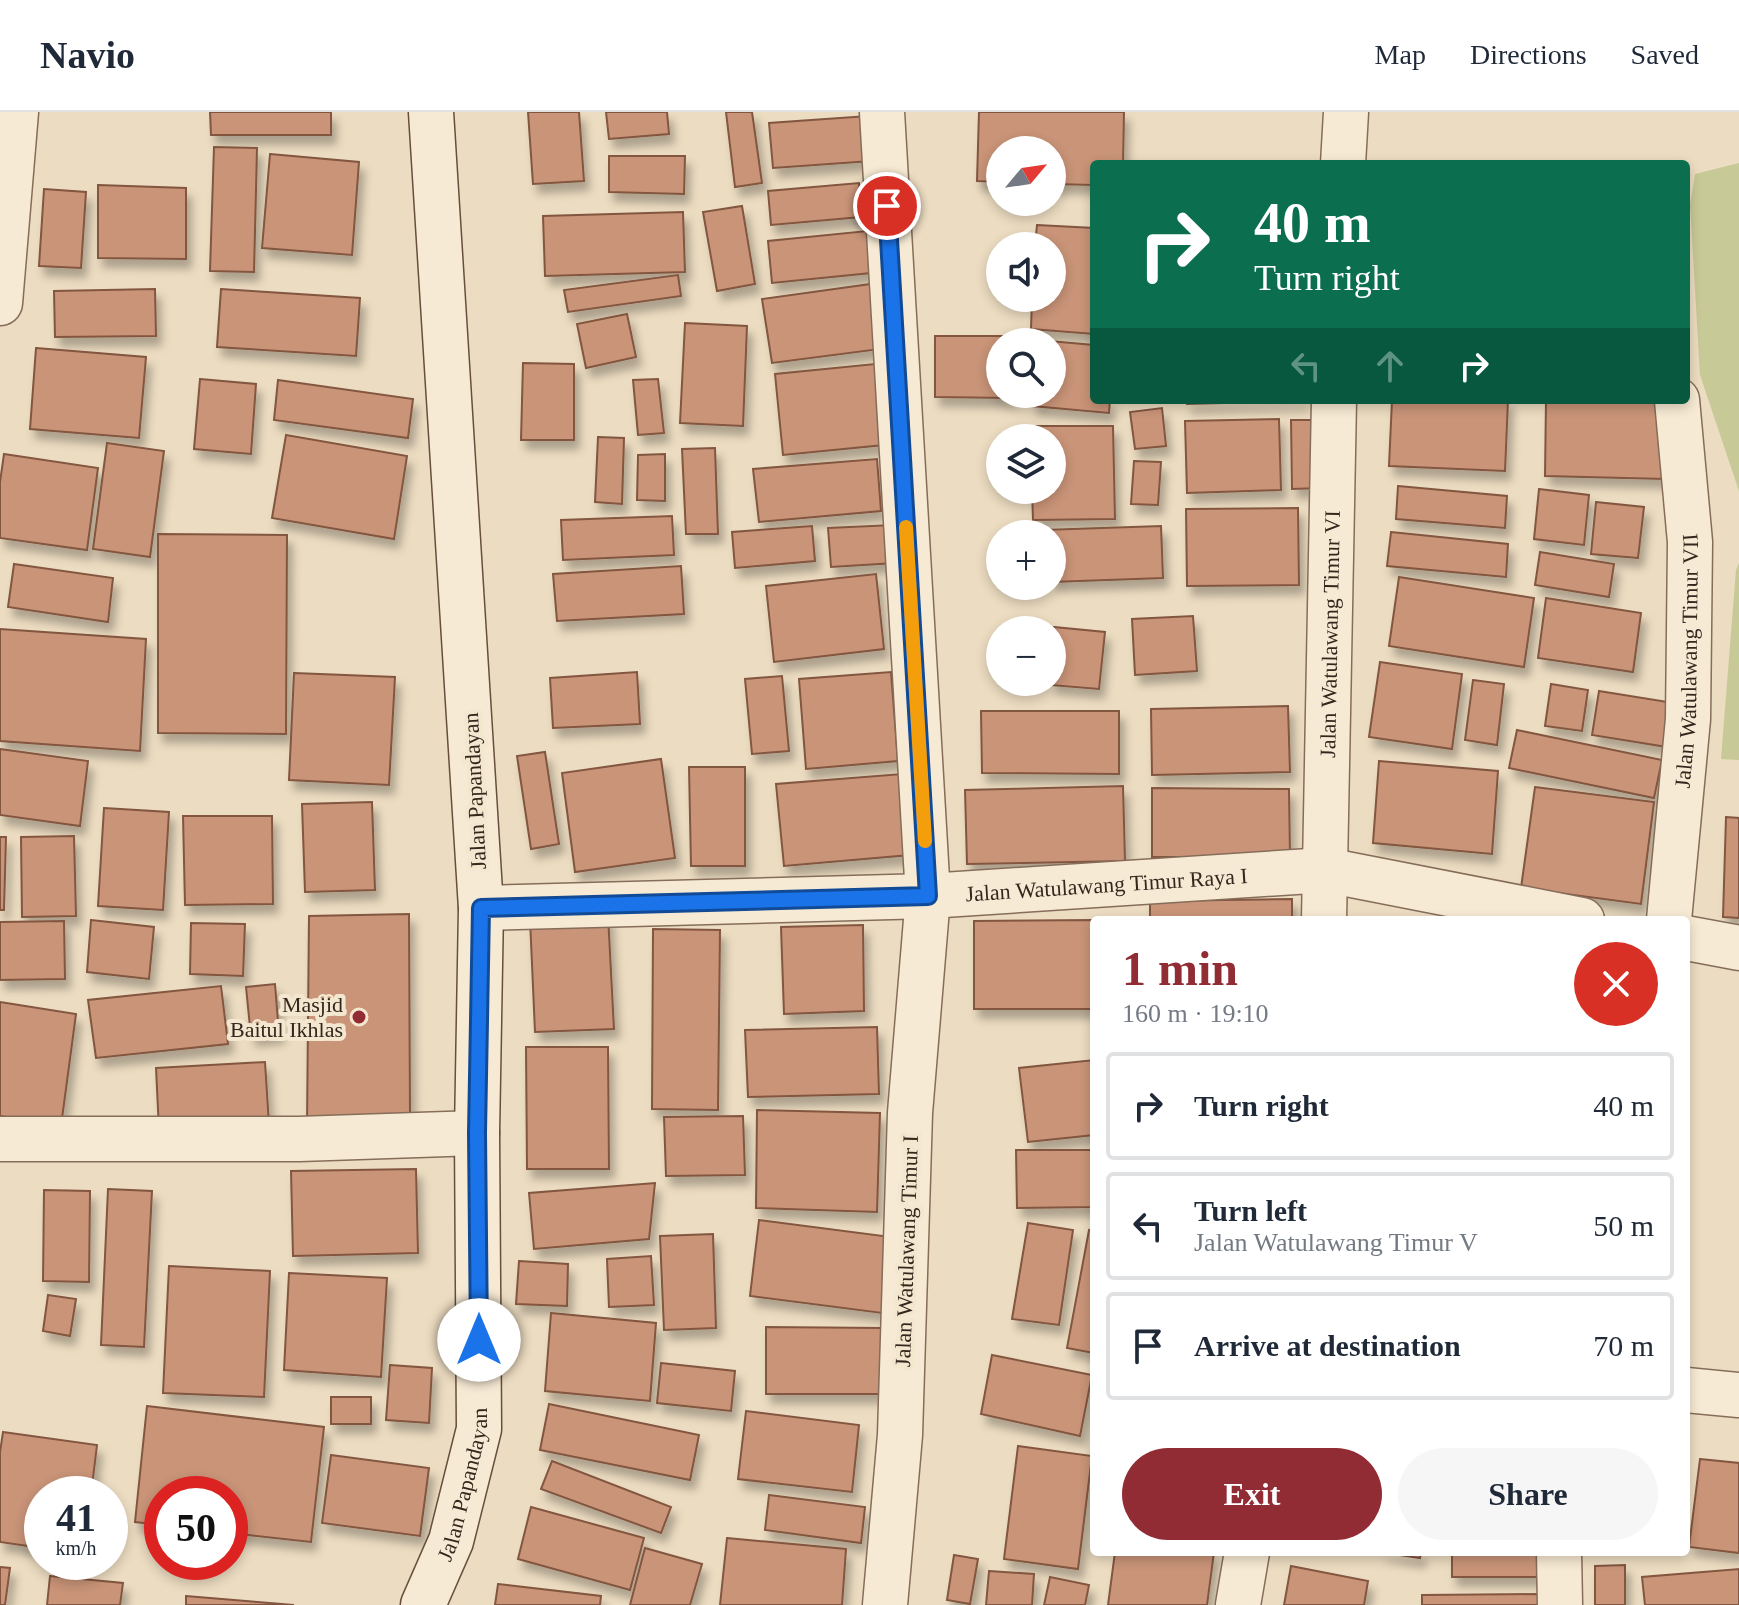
<!DOCTYPE html>
<meta charset="utf-8">
<style>
body{margin:0;font-family:"Times New Roman",serif;background:#f6f6f7;color:#1f2937;height:100vh;display:flex;flex-direction:column;font-size:30px;white-space:nowrap}
*{box-sizing:border-box;margin:0}
p{font-size:26px;color:#747a83}
.icon{flex:none;width:44px;height:44px;fill:none;stroke:currentColor;stroke-width:2;stroke-linecap:round;stroke-linejoin:round}
.map{position:relative;flex:1;overflow:hidden}
.drawer{position:absolute;left:1090px;top:804px;width:600px;height:640px;display:flex;flex-direction:column;background:#fff;border-radius:8px;box-shadow:0 4px 12px #0003}
.drawer>*{flex:none}
.banner{position:absolute;left:1090px;top:48px;width:600px;height:244px;border-radius:8px;box-shadow:0 4px 12px #0003;background:#0b6e4f;color:#fff;overflow:hidden}
.needle{width:52px;rotate:61deg}
.fabs{position:absolute;left:986px;top:24px;display:grid;gap:16px}
.fabs a{display:grid;place-items:center;width:80px;height:80px;border-radius:50%;background:#fff;box-shadow:0 4px 12px #0003;font-size:40px}
.speed{position:absolute;left:24px;top:1364px;display:flex;gap:16px;font-size:40px;font-weight:700;text-align:center}
.speed>*{display:grid;place-content:center;width:104px;height:104px;border-radius:50%;background:#fff;box-shadow:0 4px 12px #0003;line-height:1}
.speed small{font-size:20px;font-weight:400}
.speed .limit{border:12px solid #d22;background:#fff;color:#111}
.pin{position:absolute;display:grid;place-items:center;width:68px;height:68px;color:#fff;margin:-34px;border:4px solid #fff;border-radius:50%;box-shadow:0 2px 8px #0007}
.me{position:absolute;width:88px;margin:-44px;rotate:0deg;stroke-linejoin:round;filter:drop-shadow(0 0 6px #0008)}
.turn{display:flex;align-items:center;gap:28px;height:168px;padding:0 32px;font-size:36px}
.turn .icon{width:104px;height:104px;stroke-width:2.5}
.turn b{display:block;font-size:56px;line-height:68px}
.lanes{display:flex;align-items:center;height:76px;padding:0 32px;background:#0003;justify-content:center;gap:40px;direction:ltr}
.lanes .off{opacity:.35}
.round{display:grid;place-items:center;flex:none;width:84px;height:84px;border-radius:42px;background:#f6f6f7}
.headline{display:flex;align-items:center;justify-content:space-between;height:136px;padding:0 32px}
h1{font-size:48px;font-weight:700;line-height:60px;color:#912c34}
.action{display:flex;gap:16px;margin-top:auto;padding:16px 32px}
.action a{flex:1;height:92px;border-radius:48px;background:#912c34;color:#fff;font-size:32px;font-weight:700;line-height:92px;text-align:center}
.action a+a{background:#f6f6f7;color:#1f2937}
ul{padding:0;list-style:none}
li{display:flex;align-items:center;gap:24px;height:108px;margin:0 16px 12px;padding:0 16px;border:4px solid #e0e1e3;border-radius:8px}
li div{flex:1}
li b{display:block;font-size:30px}
li em{font-style:normal}
header{display:flex;align-items:center;gap:48px;box-sizing:border-box;height:112px;padding:0 40px;background:#fff;border-bottom:2px solid #e0e1e3}
header strong{font-size:38px}
nav{display:flex;gap:44px;margin-inline-start:auto;font-size:28px}
.map>svg:first-child{display:block}
.green{fill:#c7c996}
.building{fill:#c99478;stroke:#835640;stroke-width:2;filter:url(#shadow)}
.lines{fill:none;stroke-linecap:round;stroke-linejoin:round}
.street-casing{stroke:#856d5a;stroke-width:47}
.secondary-casing{stroke:#664f3d;stroke-width:47}
.street{stroke:#f7ead4;stroke-width:44}
.secondary{stroke:#f7ead4;stroke-width:44}
.route-casing{stroke:#114b97;stroke-width:20}
.route{stroke:#1a73e8;stroke-width:14}
.slow{stroke:#f59e0b;stroke-width:14}
.poi-dot{fill:#912c34;stroke:#f4e7d0;stroke-width:3}
.labels{text-anchor:middle;stroke-width:8;stroke-linejoin:round;paint-order:stroke}
.street-label{font-size:22px;fill:#35271d;stroke:#f4e7d0}
.poi-label{font-size:22px;fill:#35271d;stroke:#f4e7d0;text-anchor:end}
</style>
<header>
<strong>Navio</strong>
<nav><a>Map</a><a>Directions</a><a>Saved</a></nav>
</header>
<div class="map">
<svg width="1739" height="1493" viewBox="0 0 1739 1493">
<defs>
<filter id="shadow"><feDropShadow dx="5" dy="9" stdDeviation="4" flood-color="#0004"/></filter>
</defs>
<rect width="100%" height="100%" fill="#ecdcc1"/>
<g class="green">
<path d="M 1739,51 L 1739,379 L 1700,263 L 1690,93 L 1695,62 Z"/>
<path d="M 1739,451 L 1739,648 L 1721,647 L 1736,458 Z"/>
</g>
<g class="building">
<path d="M 210,0 L 331,0 L 331,23 L 211,23 Z"/>
<path d="M 528,0 L 579,0 L 584,69 L 533,72 Z"/>
<path d="M 606,0 L 667,0 L 669,22 L 609,27 Z"/>
<path d="M 726,0 L 752,0 L 762,71 L 735,75 Z"/>
<path d="M 979,0 L 1124,0 L 1123,52 L 1094,52 L 1094,73 L 1052,72 L 1052,38 L 1000,38 L 1000,70 L 977,69 Z"/>
<path d="M 868,4 L 871,49 L 773,56 L 769,11 Z"/>
<path d="M 214,35 L 257,36 L 254,160 L 210,159 Z"/>
<path d="M 270,42 L 359,50 L 352,143 L 262,136 Z"/>
<path d="M 609,44 L 685,44 L 684,82 L 609,80 Z"/>
<path d="M 859,71 L 861,105 L 771,113 L 768,79 Z"/>
<path d="M 98,73 L 186,76 L 186,147 L 98,146 Z"/>
<path d="M 44,77 L 86,80 L 81,156 L 39,154 Z"/>
<path d="M 742,94 L 755,172 L 717,179 L 703,100 Z"/>
<path d="M 683,100 L 685,160 L 545,164 L 543,104 Z"/>
<path d="M 1037,113 L 1094,116 L 1094,222 L 1031,217 L 1032,186 L 1052,186 L 1052,134 L 1035,134 Z"/>
<path d="M 867,119 L 871,161 L 772,171 L 768,129 Z"/>
<path d="M 678,163 L 681,184 L 568,200 L 564,178 Z"/>
<path d="M 878,171 L 888,236 L 772,251 L 762,187 Z"/>
<path d="M 155,177 L 156,224 L 55,225 L 54,179 Z"/>
<path d="M 221,177 L 360,186 L 356,244 L 217,235 Z"/>
<path d="M 627,202 L 636,245 L 586,256 L 577,212 Z"/>
<path d="M 685,211 L 747,214 L 743,314 L 680,311 Z"/>
<path d="M 935,224 L 1009,224 L 1010,230 L 1000,230 L 1000,282 L 1010,282 L 1010,286 L 935,285 Z"/>
<path d="M 1038,228 L 1094,233 L 1094,288 L 1110,288 L 1109,301 L 1032,294 L 1033,282 L 1052,282 L 1052,230 Z"/>
<path d="M 36,236 L 146,245 L 139,326 L 30,317 Z"/>
<path d="M 523,251 L 574,252 L 574,328 L 521,328 Z"/>
<path d="M 885,251 L 894,332 L 783,343 L 775,262 Z"/>
<path d="M 200,267 L 256,272 L 251,342 L 194,337 Z"/>
<path d="M 658,267 L 664,321 L 638,323 L 633,268 Z"/>
<path d="M 278,268 L 413,287 L 408,326 L 274,308 Z"/>
<path d="M 1187,288 L 1303,288 L 1303,289 L 1187,292 Z"/>
<path d="M 1392,288 L 1508,288 L 1505,359 L 1389,354 Z"/>
<path d="M 1546,288 L 1667,290 L 1665,367 L 1545,364 Z"/>
<path d="M 1162,296 L 1166,334 L 1135,337 L 1130,300 Z"/>
<path d="M 1279,307 L 1281,378 L 1187,381 L 1185,309 Z"/>
<path d="M 1291,308 L 1319,308 L 1321,376 L 1292,377 Z"/>
<path d="M 1031,314 L 1113,314 L 1115,407 L 1033,408 L 1032,378 L 1052,378 L 1052,326 L 1031,326 Z"/>
<path d="M 286,323 L 407,344 L 394,427 L 272,406 Z"/>
<path d="M 598,325 L 624,326 L 622,392 L 595,390 Z"/>
<path d="M 107,331 L 164,339 L 150,445 L 93,437 Z"/>
<path d="M 715,336 L 718,422 L 686,422 L 682,337 Z"/>
<path d="M 4,342 L 98,356 L 87,438 L 0,426 L 0,370 Z"/>
<path d="M 665,342 L 665,389 L 637,388 L 638,343 Z"/>
<path d="M 877,347 L 881,399 L 759,410 L 753,357 Z"/>
<path d="M 1134,349 L 1161,350 L 1158,393 L 1131,392 Z"/>
<path d="M 1398,374 L 1507,384 L 1505,416 L 1396,407 Z"/>
<path d="M 1539,377 L 1589,383 L 1584,433 L 1534,427 Z"/>
<path d="M 1596,390 L 1644,395 L 1638,446 L 1591,442 Z"/>
<path d="M 1298,396 L 1299,473 L 1187,474 L 1186,397 Z"/>
<path d="M 672,404 L 674,443 L 563,448 L 561,408 Z"/>
<path d="M 893,413 L 895,451 L 831,455 L 828,416 Z"/>
<path d="M 812,414 L 815,449 L 735,456 L 732,420 Z"/>
<path d="M 1161,414 L 1163,466 L 1052,470 L 1052,422 L 1043,422 L 1043,418 Z"/>
<path d="M 1391,420 L 1508,432 L 1506,465 L 1387,454 Z"/>
<path d="M 158,422 L 287,423 L 286,622 L 158,621 Z"/>
<path d="M 1540,440 L 1614,452 L 1609,485 L 1535,473 Z"/>
<path d="M 14,452 L 113,466 L 108,510 L 8,495 Z"/>
<path d="M 681,454 L 684,502 L 557,509 L 553,462 Z"/>
<path d="M 876,462 L 884,537 L 774,550 L 766,474 Z"/>
<path d="M 1399,465 L 1534,486 L 1524,555 L 1389,534 Z"/>
<path d="M 1546,486 L 1641,501 L 1633,560 L 1538,546 Z"/>
<path d="M 1193,504 L 1197,559 L 1135,563 L 1132,507 Z"/>
<path d="M 1054,515 L 1105,520 L 1099,577 L 1050,573 L 1052,570 Z"/>
<path d="M 0,517 L 146,527 L 140,639 L 0,629 Z"/>
<path d="M 1380,550 L 1462,562 L 1452,637 L 1369,625 Z"/>
<path d="M 637,560 L 640,612 L 553,616 L 550,566 Z"/>
<path d="M 891,560 L 898,649 L 806,657 L 799,567 Z"/>
<path d="M 294,561 L 395,565 L 389,673 L 289,668 Z"/>
<path d="M 782,564 L 789,639 L 752,642 L 745,567 Z"/>
<path d="M 1473,568 L 1504,572 L 1497,633 L 1465,628 Z"/>
<path d="M 1551,572 L 1588,578 L 1582,619 L 1545,614 Z"/>
<path d="M 1599,579 L 1674,591 L 1667,635 L 1592,623 Z"/>
<path d="M 1288,594 L 1290,660 L 1152,663 L 1151,597 Z"/>
<path d="M 981,599 L 1119,599 L 1119,662 L 982,661 Z"/>
<path d="M 1517,618 L 1662,648 L 1654,686 L 1509,656 Z"/>
<path d="M 0,637 L 88,649 L 80,714 L 0,703 Z"/>
<path d="M 545,640 L 559,732 L 531,737 L 517,644 Z"/>
<path d="M 661,647 L 675,746 L 575,760 L 562,661 Z"/>
<path d="M 1379,649 L 1498,659 L 1492,742 L 1373,731 Z"/>
<path d="M 689,655 L 745,655 L 745,754 L 691,754 Z"/>
<path d="M 902,662 L 910,743 L 784,754 L 776,672 Z"/>
<path d="M 1123,674 L 1125,749 L 967,752 L 965,678 Z"/>
<path d="M 1535,675 L 1654,690 L 1641,792 L 1521,776 Z"/>
<path d="M 1152,676 L 1289,677 L 1290,745 L 1152,745 Z"/>
<path d="M 372,690 L 375,778 L 305,780 L 302,692 Z"/>
<path d="M 104,696 L 169,700 L 163,798 L 98,794 Z"/>
<path d="M 183,704 L 272,704 L 273,792 L 185,793 Z"/>
<path d="M 1726,705 L 1739,706 L 1739,806 L 1723,805 Z"/>
<path d="M 74,724 L 76,804 L 22,805 L 21,725 Z"/>
<path d="M 0,725 L 6,725 L 4,798 L 0,798 Z"/>
<path d="M 1292,787 L 1292,808 L 1150,808 L 1150,789 Z"/>
<path d="M 409,802 L 410,1005 L 307,1013 L 309,804 Z"/>
<path d="M 608,803 L 614,917 L 535,920 L 530,807 Z"/>
<path d="M 91,808 L 154,815 L 149,867 L 87,860 Z"/>
<path d="M 1094,808 L 1094,897 L 974,897 L 974,809 Z"/>
<path d="M 64,809 L 65,867 L 0,868 L 0,810 Z"/>
<path d="M 191,811 L 245,812 L 243,864 L 190,862 Z"/>
<path d="M 863,813 L 864,899 L 784,902 L 781,815 Z"/>
<path d="M 653,817 L 720,818 L 718,998 L 652,997 Z"/>
<path d="M 275,872 L 279,922 L 251,925 L 246,875 Z"/>
<path d="M 221,874 L 228,932 L 96,946 L 88,888 Z"/>
<path d="M 0,890 L 76,902 L 61,1014 L 0,1004 Z"/>
<path d="M 877,915 L 879,982 L 748,985 L 745,918 Z"/>
<path d="M 526,935 L 608,935 L 609,1057 L 527,1057 Z"/>
<path d="M 1094,948 L 1094,1023 L 1028,1030 L 1019,956 Z"/>
<path d="M 265,950 L 269,1013 L 159,1018 L 156,956 Z"/>
<path d="M 757,998 L 880,1001 L 877,1100 L 756,1096 Z"/>
<path d="M 743,1004 L 745,1063 L 666,1064 L 664,1005 Z"/>
<path d="M 1016,1038 L 1094,1038 L 1094,1095 L 1017,1096 Z"/>
<path d="M 416,1057 L 418,1141 L 293,1144 L 291,1059 Z"/>
<path d="M 655,1071 L 649,1127 L 534,1137 L 529,1081 Z"/>
<path d="M 108,1077 L 152,1079 L 144,1235 L 101,1233 Z"/>
<path d="M 44,1078 L 90,1079 L 89,1170 L 43,1169 Z"/>
<path d="M 759,1108 L 891,1125 L 882,1201 L 750,1184 Z"/>
<path d="M 1028,1111 L 1073,1118 L 1059,1213 L 1012,1207 Z"/>
<path d="M 1089,1118 L 1094,1119 L 1094,1241 L 1067,1236 Z"/>
<path d="M 713,1122 L 716,1216 L 664,1218 L 660,1124 Z"/>
<path d="M 651,1144 L 654,1193 L 609,1195 L 607,1147 Z"/>
<path d="M 519,1149 L 568,1152 L 567,1194 L 516,1192 Z"/>
<path d="M 169,1154 L 270,1159 L 264,1285 L 163,1281 Z"/>
<path d="M 289,1161 L 387,1166 L 381,1265 L 284,1258 Z"/>
<path d="M 48,1183 L 76,1187 L 70,1224 L 43,1219 Z"/>
<path d="M 551,1201 L 656,1211 L 650,1289 L 545,1279 Z"/>
<path d="M 766,1215 L 884,1216 L 885,1282 L 766,1282 Z"/>
<path d="M 992,1243 L 1092,1263 L 1080,1324 L 981,1302 Z"/>
<path d="M 661,1251 L 735,1259 L 731,1299 L 657,1291 Z"/>
<path d="M 390,1253 L 432,1256 L 429,1311 L 386,1308 Z"/>
<rect x="331" y="1285" width="40" height="27"/>
<path d="M 549,1292 L 699,1323 L 690,1368 L 540,1338 Z"/>
<path d="M 147,1294 L 324,1315 L 311,1430 L 230,1421 L 230,1382 L 162,1382 L 162,1413 L 135,1410 Z"/>
<path d="M 746,1299 L 859,1313 L 852,1380 L 738,1367 Z"/>
<path d="M 3,1320 L 97,1333 L 91,1382 L 42,1382 L 42,1436 L 0,1430 L 0,1340 Z"/>
<path d="M 1018,1334 L 1092,1344 L 1078,1457 L 1004,1447 Z"/>
<path d="M 331,1343 L 429,1356 L 420,1424 L 322,1411 Z"/>
<path d="M 1700,1347 L 1739,1351 L 1739,1441 L 1689,1435 Z"/>
<path d="M 552,1349 L 671,1395 L 661,1421 L 541,1377 Z"/>
<path d="M 769,1383 L 865,1395 L 861,1431 L 765,1418 Z"/>
<path d="M 531,1395 L 644,1426 L 630,1478 L 518,1447 Z"/>
<path d="M 727,1426 L 846,1437 L 842,1493 L 720,1493 Z"/>
<path d="M 645,1436 L 702,1452 L 690,1493 L 630,1493 Z"/>
<path d="M 1115,1440 L 1214,1440 L 1207,1493 L 1108,1493 Z"/>
<path d="M 1380,1440 L 1421,1440 L 1420,1446 Z"/>
<rect x="1452" y="1440" width="87" height="25"/>
<path d="M 954,1443 L 978,1447 L 970,1492 L 947,1488 Z"/>
<path d="M 1625,1453 L 1625,1493 L 1595,1493 L 1595,1454 Z"/>
<path d="M 1291,1454 L 1368,1469 L 1364,1493 L 1284,1493 Z"/>
<path d="M 0,1455 L 10,1456 L 5,1493 L 0,1493 Z"/>
<path d="M 1739,1457 L 1739,1493 L 1645,1493 L 1642,1465 Z"/>
<path d="M 989,1459 L 1034,1462 L 1032,1493 L 986,1493 Z"/>
<path d="M 50,1464 L 123,1471 L 120,1493 L 47,1493 Z"/>
<path d="M 1050,1465 L 1089,1473 L 1085,1493 L 1044,1493 Z"/>
<path d="M 498,1472 L 601,1484 L 600,1493 L 495,1493 Z"/>
<path d="M 1539,1482 L 1539,1493 L 1422,1493 L 1422,1483 Z"/>
<path d="M 186,1484 L 294,1493 L 186,1493 Z"/>
</g>
<g class="lines">
<defs>
<g id="street">
<path d="M 882,0 L 928,784 L 910,1001 L 900,1323 L 885,1493"/>
<path d="M 1343,52 L 1346,0"/>
<path d="M 0,191 L 16,0"/>
<path id="s1" d="M 481,796 L 928,784 L 1326,758 L 1582,808"/>
<path id="s2" d="M 1324,808 L 1334,288"/>
<path id="s3" d="M 1669,808 L 1688,607 L 1690,430 L 1677,288"/>
<path d="M 1686,826 L 1739,836"/>
<path d="M 0,1027 L 299,1027 L 477,1021"/>
<path d="M 1686,1278 L 1739,1283"/>
<path d="M 1559,1440 L 1560,1493"/>
<path d="M 1238,1493 L 1247,1440"/>
</g>
<g id="secondary">
<path id="s4" d="M 423,1493 L 451,1429 L 479,1317 L 477,1021 L 481,796 L 431,0"/>
</g>
</defs>
<use href="#street" class="street-casing"/>
<use href="#secondary" class="secondary-casing"/>
<use href="#street" class="street"/>
<use href="#secondary" class="secondary"/>
</g>
<g class="lines">
<defs>
<path id="route" d="M 479,1228 L 477,1021 L 481,796 L 928,784 L 887,94"/>
</defs>
<use href="#route" class="route-casing"/>
<use href="#route" class="route"/>
<path class="slow" d="M 906,415 L 925,729"/>
</g>
<circle class="poi-dot" cx="359" cy="905" r="8"/>
<g class="labels">
<g class="street-label">
<text dy="8" stroke="none"><textPath href="#s2" startOffset="286">Jalan Watulawang Timur VI</textPath></text>
<text dy="8" stroke="none"><textPath href="#s3" startOffset="260">Jalan Watulawang Timur VII</textPath></text>
<text transform="translate(474 679) rotate(-93)" y="8">Jalan Papandayan</text>
<text dy="8" stroke="none"><textPath href="#s1" startOffset="626">Jalan Watulawang Timur Raya I</textPath></text>
<text transform="translate(906 1139) rotate(-88)" y="8">Jalan Watulawang Timur I</text>
<text dy="8" stroke="none"><textPath href="#s4" startOffset="128">Jalan Papandayan</textPath></text>
</g>
<g class="poi-label">
<text x="343" y="900">Masjid<tspan x="343" dy="25">Baitul Ikhlas</tspan></text>
</g>
</g>
</svg>
<div class="fabs">
<a><svg class="needle" viewBox="-14 -14 28 28"><path d="M0-13l5 13h-10z" fill="#e53935"/><path d="M0 13l5-13h-10z" fill="#747a83"/></svg></a>
<a><svg class="icon" aria-label="sound" viewBox="0 0 24 24"><path d="M4 9h4l5-4v14l-5-4H4zM17 9q2 3 0 6"/></svg></a>
<a><svg class="icon" aria-label="search" viewBox="0 0 24 24"><circle cx="10" cy="10" r="6"/><path d="M15 15l6 6"/></svg></a>
<a><svg class="icon" aria-label="layers" viewBox="0 0 24 24"><path d="M12 4l9 5-9 5-9-5zM3 14l9 5 9-5"/></svg></a>
<a>+</a>
<a>−</a>
</div>
<div class="speed"><div>41<small>km/h</small></div><div class="limit">50</div></div>
<div class="pin" style="left:887px;top:94px;background:#d93025"><svg class="icon" aria-label="arrive" viewBox="0 0 24 24"><path d="M6 21V4h12l-3 4 3 4H6"/></svg></div>
<svg class="me" style="left:479px;top:1228px" viewBox="-20 -20 40 40"><circle r="19" fill="#fff"/><path d="M0-13L10 11 0 6-10 11z" fill="#1a73e8"/></svg>
<div class="banner">
<div class="turn"><svg class="icon" aria-label="right" viewBox="0 0 24 24"><path d="M7 20v-9h11M14 6l5 5-5 5"/></svg><div><b>40 m</b>Turn right</div></div>
<div class="lanes"><svg class="icon off" aria-label="left" viewBox="0 0 24 24"><path d="M17 20v-9H6M10 6l-5 5 5 5"/></svg><svg class="icon off" aria-label="ahead" viewBox="0 0 24 24"><path d="M12 20V5M6 11l6-6 6 6"/></svg><svg class="icon" aria-label="right" viewBox="0 0 24 24"><path d="M7 20v-9h11M14 6l5 5-5 5"/></svg></div>
</div>
<section class="drawer">
<div class="headline"><div><h1>1 min</h1><p>160 m · 19:10</p></div><a class="round" style="background:#d93025;color:#fff"><svg class="icon" aria-label="close" viewBox="0 0 24 24"><path d="M6 6l12 12M18 6L6 18"/></svg></a></div>
<ul>
<li><svg class="icon" aria-label="right" viewBox="0 0 24 24"><path d="M7 20v-9h11M14 6l5 5-5 5"/></svg><div><b>Turn right</b></div><em>40 m</em></li>
<li><svg class="icon" aria-label="left" viewBox="0 0 24 24"><path d="M17 20v-9H6M10 6l-5 5 5 5"/></svg><div><b>Turn left</b><p>Jalan Watulawang Timur V</p></div><em>50 m</em></li>
<li><svg class="icon" aria-label="arrive" viewBox="0 0 24 24"><path d="M6 21V4h12l-3 4 3 4H6"/></svg><div><b>Arrive at destination</b></div><em>70 m</em></li>
</ul>
<div class="action"><a>Exit</a><a>Share</a></div>
</section>
</div>
